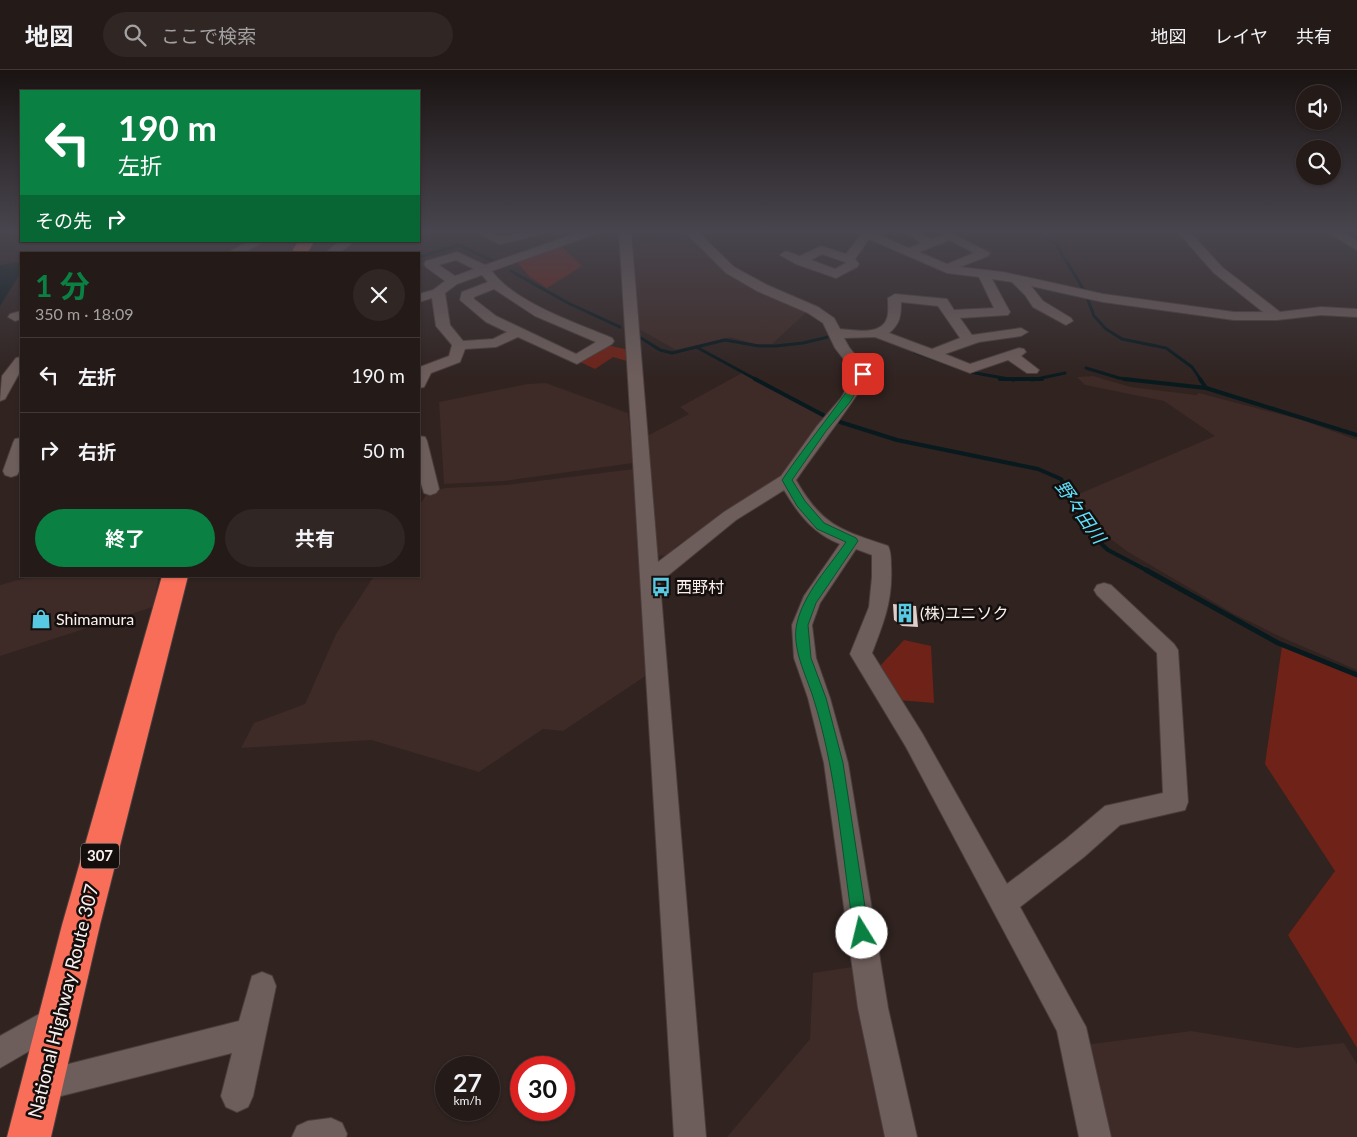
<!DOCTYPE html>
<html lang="ja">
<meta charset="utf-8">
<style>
body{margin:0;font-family:Lato,"Noto Sans JP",sans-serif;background:#302725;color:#f1f3f6;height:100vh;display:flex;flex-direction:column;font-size:19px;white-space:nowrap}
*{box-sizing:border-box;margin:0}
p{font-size:16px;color:#a3a1a2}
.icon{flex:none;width:28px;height:28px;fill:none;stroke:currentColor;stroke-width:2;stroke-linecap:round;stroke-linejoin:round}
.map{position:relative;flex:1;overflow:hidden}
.drawer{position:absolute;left:20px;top:182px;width:400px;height:325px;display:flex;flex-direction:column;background:#241a18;border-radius:0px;box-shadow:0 1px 4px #0004,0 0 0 1px #413837}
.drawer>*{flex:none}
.top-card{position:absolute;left:20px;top:20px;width:400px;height:152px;border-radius:0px;box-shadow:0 1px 4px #0004,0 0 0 1px #413837;background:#0b8043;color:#fff;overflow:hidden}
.controls{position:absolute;left:1296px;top:15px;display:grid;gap:10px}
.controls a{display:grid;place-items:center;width:45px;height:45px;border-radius:50%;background:#241a18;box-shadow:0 1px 4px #0004,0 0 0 1px #413837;font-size:25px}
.speed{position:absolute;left:435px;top:986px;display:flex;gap:10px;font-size:25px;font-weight:700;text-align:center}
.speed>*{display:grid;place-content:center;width:65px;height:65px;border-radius:50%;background:#241a18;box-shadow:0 1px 4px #0004,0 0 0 1px #413837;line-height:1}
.speed small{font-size:12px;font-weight:400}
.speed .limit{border:8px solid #d22;background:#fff;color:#111}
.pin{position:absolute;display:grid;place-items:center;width:42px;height:42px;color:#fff;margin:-21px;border-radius:10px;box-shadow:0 2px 8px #0006}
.me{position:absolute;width:55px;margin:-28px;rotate:351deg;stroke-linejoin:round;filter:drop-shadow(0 0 4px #0008)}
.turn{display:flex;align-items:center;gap:18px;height:105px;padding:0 15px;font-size:22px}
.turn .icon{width:65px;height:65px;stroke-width:2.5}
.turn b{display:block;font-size:35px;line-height:42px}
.then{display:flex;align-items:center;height:48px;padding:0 15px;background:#0003;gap:10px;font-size:19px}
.round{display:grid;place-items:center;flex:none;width:52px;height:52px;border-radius:26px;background:#302725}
.head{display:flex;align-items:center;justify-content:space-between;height:85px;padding:0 15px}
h1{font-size:30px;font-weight:700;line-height:38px;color:#0b8043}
.cta{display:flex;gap:10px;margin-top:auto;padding:10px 15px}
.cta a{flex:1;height:58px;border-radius:30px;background:#0b8043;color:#fff;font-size:20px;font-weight:700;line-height:58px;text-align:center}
.cta a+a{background:#302725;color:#f1f3f6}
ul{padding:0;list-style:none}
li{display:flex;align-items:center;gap:15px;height:75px;padding:0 15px;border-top:1px solid #413837}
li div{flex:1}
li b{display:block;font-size:19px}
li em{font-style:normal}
header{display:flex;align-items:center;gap:30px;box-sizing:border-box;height:70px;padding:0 25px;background:#241a18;border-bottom:1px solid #413837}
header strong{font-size:24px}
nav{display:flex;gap:28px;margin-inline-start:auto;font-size:18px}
.search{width:350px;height:45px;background:#302725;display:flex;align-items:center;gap:12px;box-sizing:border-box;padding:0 18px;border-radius:28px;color:#a3a1a2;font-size:19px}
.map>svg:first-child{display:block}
.built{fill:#3e2a26}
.green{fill:#6f2217}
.water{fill:#091a1e}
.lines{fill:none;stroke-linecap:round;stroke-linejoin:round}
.stream-far2{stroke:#091a1e;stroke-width:3}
.stream-far1{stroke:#091a1e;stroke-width:4}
.stream{stroke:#091a1e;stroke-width:5}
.building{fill:#e0cecb}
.minor-casing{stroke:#4a3e3c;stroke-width:2}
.highway-casing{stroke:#4a3e3c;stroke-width:2}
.minor{fill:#6e5e5b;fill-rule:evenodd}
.highway{fill:#f86e59;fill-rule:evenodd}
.route{fill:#0b8043;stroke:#07532c}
.labels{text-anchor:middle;stroke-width:5;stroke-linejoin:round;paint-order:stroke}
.shield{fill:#140e0d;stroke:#b5adab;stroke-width:1}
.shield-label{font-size:15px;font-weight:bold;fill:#faf1ef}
.poi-label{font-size:16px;fill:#faf1ef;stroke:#140e0d;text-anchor:start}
.water-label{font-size:18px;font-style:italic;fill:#5ce2fe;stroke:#140e0d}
.near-street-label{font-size:19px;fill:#faf1ef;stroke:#140e0d}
</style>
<header>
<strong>地図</strong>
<div class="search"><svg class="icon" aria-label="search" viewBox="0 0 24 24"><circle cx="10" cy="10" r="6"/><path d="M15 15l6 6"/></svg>ここで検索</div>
<nav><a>地図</a><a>レイヤ</a><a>共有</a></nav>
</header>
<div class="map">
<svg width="1357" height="1067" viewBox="0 0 1357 1067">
<rect width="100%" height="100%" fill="#302320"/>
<g class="built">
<path d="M 690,166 L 723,197 L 809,240 L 772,274 L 755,274 L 730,267 L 676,280 L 639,259 L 630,172 Z"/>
<path d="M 264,171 L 298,171 L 291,184 L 235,184 Z"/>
<path d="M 742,303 L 826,349 L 784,406 L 675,477 L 671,485 L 657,486 L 645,367 L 689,344 L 680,337 Z"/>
<path d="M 1093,306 L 1131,317 L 1196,325 L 1199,323 L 1302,350 L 1357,370 L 1357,600 L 1283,568 L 1234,544 L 1128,482 L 1100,461 L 1074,426 L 1215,366 L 1164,331 L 1085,315 L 1077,307 Z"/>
<path d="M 546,313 L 628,343 L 633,393 L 505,411 L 444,414 L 439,332 L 527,314 Z"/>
<path d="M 634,399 L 650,603 L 563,661 L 543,659 L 479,702 L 371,670 L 241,678 L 254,653 L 305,634 L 336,564 L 374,506 L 419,506 L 419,436 L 428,422 L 445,418 L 505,415 Z"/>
<path d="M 33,506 L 67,507 L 159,506 L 153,537 L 0,586 L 0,515 Z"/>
<path d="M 858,896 L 874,1019 L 886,1067 L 727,1067 L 810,969 L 813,903 Z"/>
<path d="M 1191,961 L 1297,978 L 1344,973 L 1357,994 L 1357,1067 L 1112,1067 L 1084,975 Z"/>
</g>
<g class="green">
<path d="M 560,175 L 582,196 L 547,218 L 530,207 L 516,191 Z"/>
<path d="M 607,275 L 629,280 L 627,291 L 613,287 L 595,299 L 580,292 Z"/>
<path d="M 904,570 L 931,576 L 934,633 L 898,630 L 880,596 Z"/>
<path d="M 1282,576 L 1357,606 L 1357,978 L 1288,865 L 1335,801 L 1265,694 Z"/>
</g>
<path class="water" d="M 21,192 L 21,202 L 0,236 L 0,195 Z"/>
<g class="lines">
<g class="stream-far2">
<path d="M 1033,161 L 1056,174 L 1085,222 L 1094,246 L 1106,259 L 1122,269 L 1166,278 L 1192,297 L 1201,310"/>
<path d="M 321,184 L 334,177"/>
<path d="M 419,187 L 459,175 L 495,192"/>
<path d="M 511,201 L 568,233 L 620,257"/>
<path d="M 641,268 L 660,280 L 672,283 L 725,270 L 759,276 L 776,276 L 803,273 L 828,267"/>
<path d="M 698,278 L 757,310"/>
<path d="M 914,282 L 970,302 L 1014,310"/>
<path d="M 1086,298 L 1119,308 L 1135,310"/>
<path d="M 1032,310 L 1065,303"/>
</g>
<g class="stream-far1">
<path d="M 755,309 L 823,345"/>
<path d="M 1000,309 L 1042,309"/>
<path d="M 1124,309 L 1206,318 L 1357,365"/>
<path d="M 1200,309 L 1206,318"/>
<path d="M 840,352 L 897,370 L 1038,399 L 1061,409 L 1092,465 L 1108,480 L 1148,501"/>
</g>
<path class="stream" d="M 1146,500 L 1278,573 L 1357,605"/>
</g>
<path class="building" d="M 893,534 L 916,536 L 918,557 L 902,556 L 894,550 Z"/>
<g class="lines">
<defs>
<g id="minor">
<path d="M 480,161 C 491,161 495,166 502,166 C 517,166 531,158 546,162 L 544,164 L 500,174 L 481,165 Z"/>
<path d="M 583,161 L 600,161 L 598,163 L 492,201 C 515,233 576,253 612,268 L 614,271 L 612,274 L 577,294 L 518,267 L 496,277 L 465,279 L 460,292 L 431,303 L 424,317 L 419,318 L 420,297 L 449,286 L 452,275 L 436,256 L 432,228 L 419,232 L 419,224 L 433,220 L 445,211 L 426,197 L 424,194 L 426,191 L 457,182 L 485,195 ZM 456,190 L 474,199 L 455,206 L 439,195 ZM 482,205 L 488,212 L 462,222 L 460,230 L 486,252 L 507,262 L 493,269 L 463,271 L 450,255 L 445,223 L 457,214 ZM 494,219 L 535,246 L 596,272 L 576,284 L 496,246 L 474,229 L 474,227 Z"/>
<path d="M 619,161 L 631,161 L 658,492 L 724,442 L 781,406 L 817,356 L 841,328 L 855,304 L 835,278 L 823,253 L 808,243 L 757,221 L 726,203 L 684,161 L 697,161 L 734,197 L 767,215 L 818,237 L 834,248 L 840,259 C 853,260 882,266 887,248 C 889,242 888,234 888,228 L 895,224 L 947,229 L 954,240 L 994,238 L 979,207 L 947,203 L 869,169 L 855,189 L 859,194 L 857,197 L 836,208 L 796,194 L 780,185 L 786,181 L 800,186 L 821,176 L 846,184 L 860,166 L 853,161 L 884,161 L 883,164 L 879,165 L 909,178 L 921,173 L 904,161 L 918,161 L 931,169 L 951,163 L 990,183 L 988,186 L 960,197 L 1003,202 L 1103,224 L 1234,242 L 1263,242 L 1214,203 L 1177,161 L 1189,161 L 1222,197 L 1280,242 L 1321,237 L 1357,239 L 1357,247 L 1321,245 L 1277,250 L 1234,250 L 1103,232 L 1031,216 L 1043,231 L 1071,248 L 1073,251 L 1066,255 L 1033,237 L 1025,225 L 1012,212 L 992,209 L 1010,242 L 1008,245 L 960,248 L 972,265 L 1021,258 L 1028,262 L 1021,266 L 979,272 L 945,284 L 970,294 L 1019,278 L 1024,279 L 1026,282 L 1021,286 L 1039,300 L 1037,303 L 1027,303 L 1008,290 L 970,303 L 875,267 L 844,268 L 849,277 L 870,304 C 848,341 820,375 796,410 C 822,456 841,460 888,476 C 891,482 891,488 891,495 C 893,530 884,552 872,583 L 922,663 L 1007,814 L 1066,769 L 1105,736 L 1163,723 L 1157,583 L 1097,525 L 1094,520 L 1097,515 L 1104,513 L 1111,515 L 1174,574 L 1178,580 L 1188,732 L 1185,740 L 1120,755 L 1084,787 L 1020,837 L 1086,957 L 1111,1067 L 1079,1067 L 1057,961 L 906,677 L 850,584 L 869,537 L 872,507 L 872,485 L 856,479 L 820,533 L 812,555 L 816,588 L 830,628 L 848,693 L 888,938 L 917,1067 L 885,1067 L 858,938 L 824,693 L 808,628 L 794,588 L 792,555 L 804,526 L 840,474 C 813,463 799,445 784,420 L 736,450 L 660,512 L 706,1067 L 674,1067 ZM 950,170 L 974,183 L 947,194 L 919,182 ZM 822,184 L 845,192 L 846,193 L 835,199 L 811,190 ZM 901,232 L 938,236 L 960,268 L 932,279 L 889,263 C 900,254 901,246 901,232 Z"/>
<path d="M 1325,161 L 1340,161 L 1357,171 L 1357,180 Z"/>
<path d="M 250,171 L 266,171 L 241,184 L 225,184 Z"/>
<path d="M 341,171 L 355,171 L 338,184 L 323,184 Z"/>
<path d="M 21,241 L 21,249 L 15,251 L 8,247 L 10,244 Z"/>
<path d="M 21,287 L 21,300 L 5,329 L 0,331 L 2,306 L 16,288 Z"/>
<path d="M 419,366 L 425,367 L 427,371 L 439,419 L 436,423 L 430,425 L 424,423 L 419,407 Z"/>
<path d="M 21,368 C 22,380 24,395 17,405 L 11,407 L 5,405 L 3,401 L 13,373 L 15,369 Z"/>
<path d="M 262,902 L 272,906 L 276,916 L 253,1026 L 248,1037 L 237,1042 L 226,1037 L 221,1026 L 232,983 L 41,1031 L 30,1027 L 26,1016 L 30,1005 L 41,1001 L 239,951 L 252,906 Z"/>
<path d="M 57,934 L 67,939 L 72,949 L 67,959 L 0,998 L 0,966 Z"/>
<path d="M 331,1048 L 342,1053 L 347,1064 L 346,1067 L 292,1067 L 297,1056 L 308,1051 Z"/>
</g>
<g id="highway">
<path d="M 298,171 L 314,171 L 307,184 L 291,184 Z"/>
<path d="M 162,506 L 188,506 L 100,855 L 51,1067 L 7,1067 L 62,855 Z"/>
</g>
</defs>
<use href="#minor" class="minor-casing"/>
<use href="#highway" class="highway-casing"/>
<use href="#minor" class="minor"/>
<use href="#highway" class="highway"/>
</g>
<linearGradient id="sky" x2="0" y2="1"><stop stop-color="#1a1312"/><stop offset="0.52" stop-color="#48454e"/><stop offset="1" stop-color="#48454e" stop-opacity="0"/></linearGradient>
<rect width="1357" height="310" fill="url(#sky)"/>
<path class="route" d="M 860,302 L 867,304 L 850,332 L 826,361 L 792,410 L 805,431 L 824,453 L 856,468 L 858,471 L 816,533 L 808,555 L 811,588 L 826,628 L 843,693 L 869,863 L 867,869 L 862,871 L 856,869 L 854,863 C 842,785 837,703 813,627 C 806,605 791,577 797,553 C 804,523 829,497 846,472 L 817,459 L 797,436 L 782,410 C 807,373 836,339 860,302 Z"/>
<defs>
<symbol id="bus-bare" viewBox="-9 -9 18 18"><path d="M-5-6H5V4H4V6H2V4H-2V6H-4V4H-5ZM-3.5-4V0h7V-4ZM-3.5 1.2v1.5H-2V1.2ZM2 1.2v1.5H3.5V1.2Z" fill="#57c9e2" stroke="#140e0d" stroke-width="2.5" paint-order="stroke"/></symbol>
<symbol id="building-bare" viewBox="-9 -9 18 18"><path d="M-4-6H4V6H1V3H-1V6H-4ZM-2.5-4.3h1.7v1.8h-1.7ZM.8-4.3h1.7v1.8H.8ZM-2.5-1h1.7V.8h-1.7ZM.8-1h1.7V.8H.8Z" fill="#57c9e2" stroke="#140e0d" stroke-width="2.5" paint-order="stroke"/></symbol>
<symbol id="shop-bare" viewBox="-9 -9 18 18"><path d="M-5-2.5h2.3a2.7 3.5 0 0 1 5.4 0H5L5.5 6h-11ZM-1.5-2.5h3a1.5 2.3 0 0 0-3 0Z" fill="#57c9e2" stroke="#140e0d" stroke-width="2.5" paint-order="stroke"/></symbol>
</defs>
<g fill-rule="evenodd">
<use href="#bus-bare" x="647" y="503" width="28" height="28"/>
<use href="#building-bare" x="891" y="529" width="28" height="28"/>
<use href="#shop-bare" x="27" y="535" width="28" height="28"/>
</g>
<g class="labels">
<rect class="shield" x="81" y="773.5" width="38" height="25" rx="4"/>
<g class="shield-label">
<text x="100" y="791">307</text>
</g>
<g class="poi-label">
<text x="676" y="523">西野村</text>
<text x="920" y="549">(株)ユニソク</text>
<text x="56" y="555">Shimamura</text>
</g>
<g class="water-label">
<text transform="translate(1080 442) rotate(55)" y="6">野々田川</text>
</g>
<g class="near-street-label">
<text transform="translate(63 931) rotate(-76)" y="7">National Highway Route 307</text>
</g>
</g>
</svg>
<div class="controls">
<a><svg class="icon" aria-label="sound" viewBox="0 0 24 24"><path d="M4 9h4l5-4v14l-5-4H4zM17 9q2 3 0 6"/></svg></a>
<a><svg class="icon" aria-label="search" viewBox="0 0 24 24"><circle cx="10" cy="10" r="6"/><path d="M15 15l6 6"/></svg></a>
</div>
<div class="speed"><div>27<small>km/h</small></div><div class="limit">30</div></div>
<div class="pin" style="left:863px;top:304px;background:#d93025"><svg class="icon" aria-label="arrive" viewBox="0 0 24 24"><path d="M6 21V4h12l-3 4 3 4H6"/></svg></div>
<svg class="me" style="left:862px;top:863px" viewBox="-20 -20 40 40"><circle r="19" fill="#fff"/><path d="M0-13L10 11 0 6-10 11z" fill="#0b8043"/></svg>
<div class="top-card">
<div class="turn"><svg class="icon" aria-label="left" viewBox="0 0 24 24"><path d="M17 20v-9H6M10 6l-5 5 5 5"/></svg><div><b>190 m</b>左折</div></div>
<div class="then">その先<svg class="icon" aria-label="right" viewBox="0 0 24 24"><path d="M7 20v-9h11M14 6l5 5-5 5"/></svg></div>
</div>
<section class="drawer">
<div class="head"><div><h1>1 分</h1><p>350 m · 18:09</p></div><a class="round"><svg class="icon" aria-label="close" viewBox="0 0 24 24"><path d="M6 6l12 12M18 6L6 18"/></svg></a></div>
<ul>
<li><svg class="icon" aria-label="left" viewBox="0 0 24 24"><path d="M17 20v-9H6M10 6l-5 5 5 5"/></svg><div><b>左折</b></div><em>190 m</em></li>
<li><svg class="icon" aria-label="right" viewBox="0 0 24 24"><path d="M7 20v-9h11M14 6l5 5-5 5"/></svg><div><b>右折</b></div><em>50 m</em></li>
</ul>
<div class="cta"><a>終了</a><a>共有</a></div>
</section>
</div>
